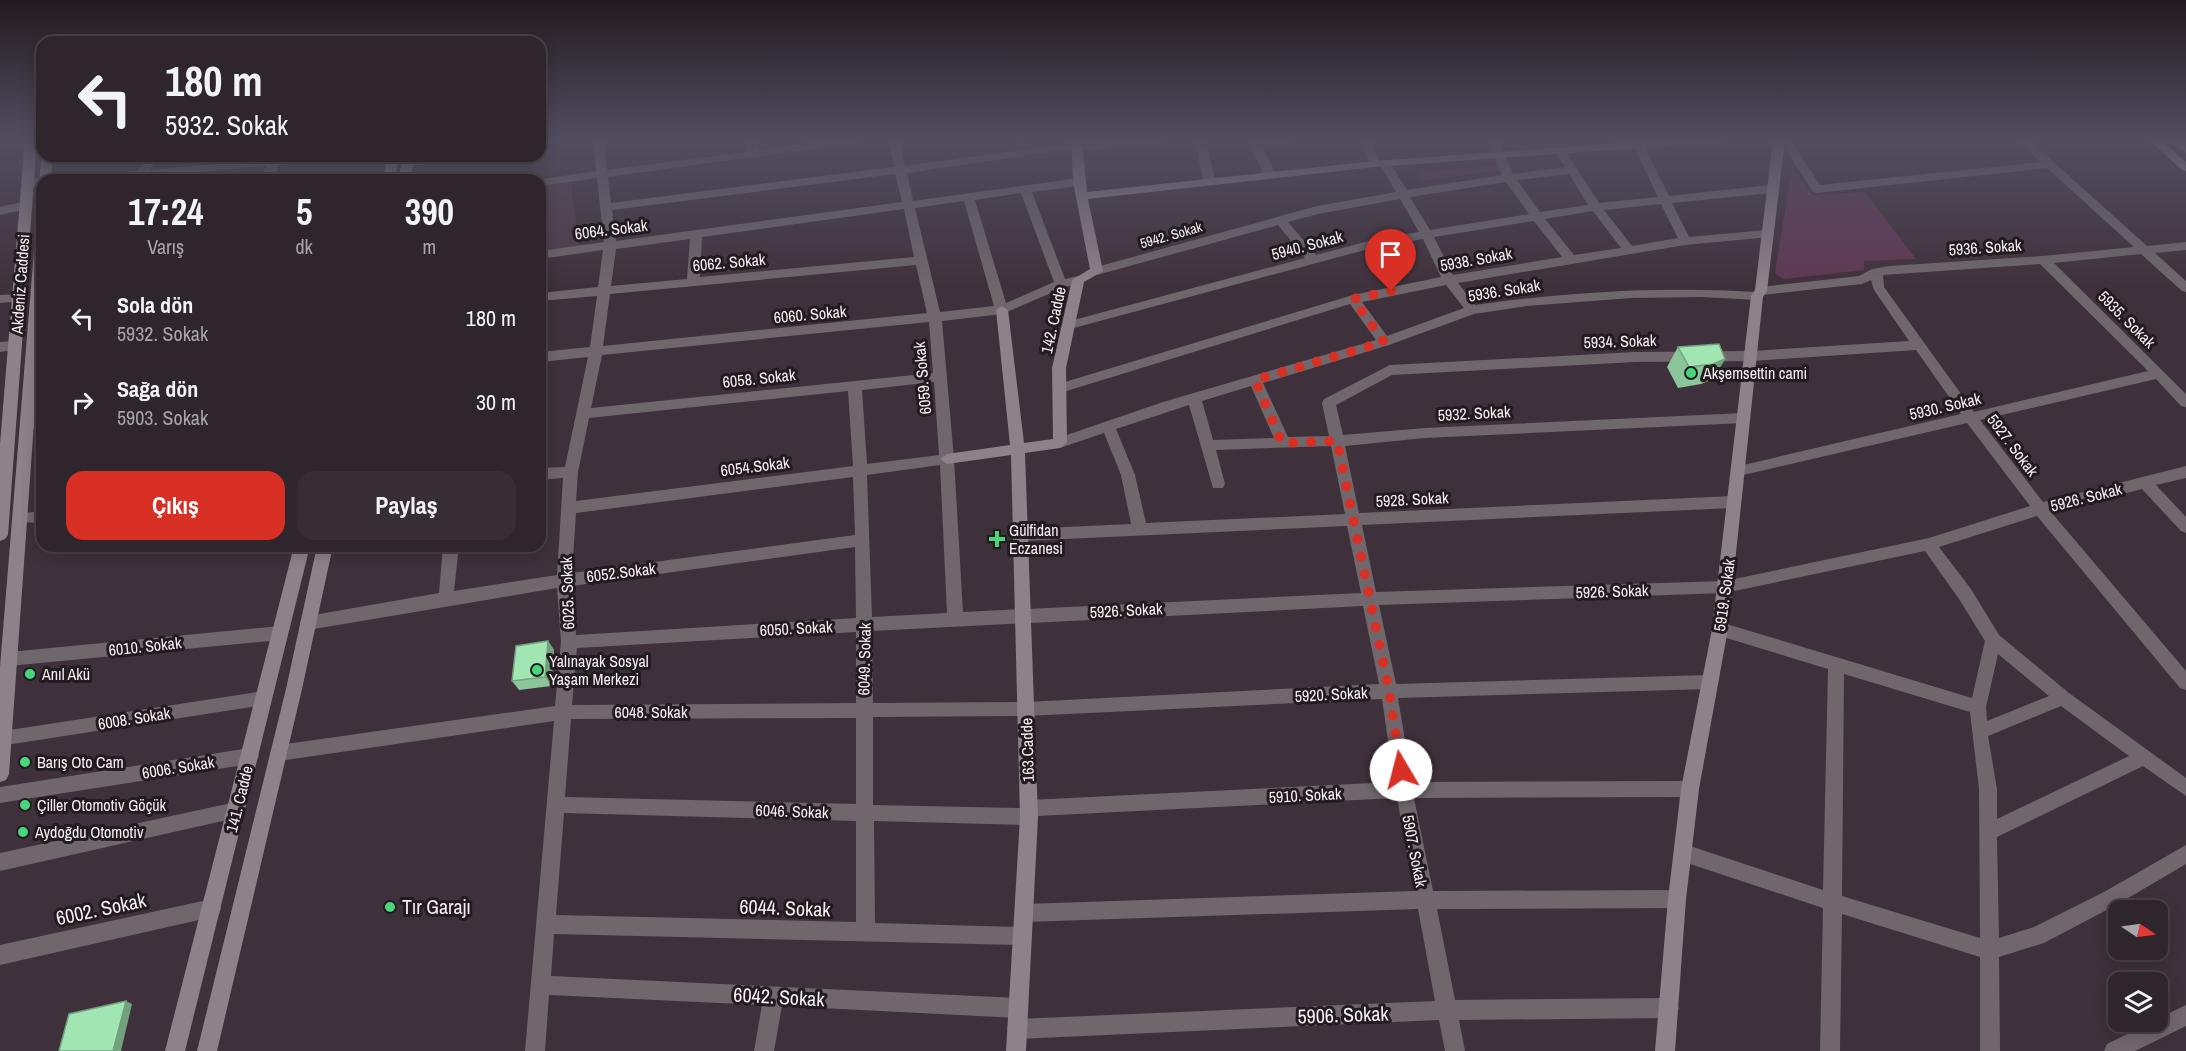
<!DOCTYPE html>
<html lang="tr">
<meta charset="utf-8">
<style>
body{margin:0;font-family:"Archivo Narrow",sans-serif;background:#372d34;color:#f1f3f6;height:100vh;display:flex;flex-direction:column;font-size:22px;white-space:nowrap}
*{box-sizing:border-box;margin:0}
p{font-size:20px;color:#a7a5a9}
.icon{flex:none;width:33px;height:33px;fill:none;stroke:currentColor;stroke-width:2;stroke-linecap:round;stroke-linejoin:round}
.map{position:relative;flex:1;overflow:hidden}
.sheet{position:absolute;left:36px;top:174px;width:510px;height:378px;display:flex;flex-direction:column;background:#2f252c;border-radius:18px;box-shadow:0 3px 15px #0003,0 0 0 2px #4a4248}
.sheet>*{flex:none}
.banner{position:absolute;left:36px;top:36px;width:510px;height:126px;border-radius:18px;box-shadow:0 3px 15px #0003,0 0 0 2px #4a4248;background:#2f252c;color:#f1f3f6;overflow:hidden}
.needle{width:39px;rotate:103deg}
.controls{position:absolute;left:2108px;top:900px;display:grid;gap:12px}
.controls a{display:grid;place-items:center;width:60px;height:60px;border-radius:12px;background:#2f252c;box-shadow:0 3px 15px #0003,0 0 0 2px #4a4248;font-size:30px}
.pin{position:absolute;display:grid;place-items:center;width:51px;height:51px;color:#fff;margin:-62px -26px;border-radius:50% 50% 50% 0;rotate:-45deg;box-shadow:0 0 6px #0007}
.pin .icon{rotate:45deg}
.me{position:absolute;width:66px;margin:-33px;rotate:352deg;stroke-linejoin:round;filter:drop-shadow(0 0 4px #0008)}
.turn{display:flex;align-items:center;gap:21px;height:126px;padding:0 30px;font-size:27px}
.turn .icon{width:78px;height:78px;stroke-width:2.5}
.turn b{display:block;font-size:42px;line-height:51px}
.eta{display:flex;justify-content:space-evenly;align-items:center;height:102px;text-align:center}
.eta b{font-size:36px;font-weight:800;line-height:42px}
.button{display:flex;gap:12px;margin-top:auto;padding:12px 30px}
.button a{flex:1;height:69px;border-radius:18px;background:#d93025;color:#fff;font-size:24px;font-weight:800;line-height:69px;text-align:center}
.button a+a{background:#372d34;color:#f1f3f6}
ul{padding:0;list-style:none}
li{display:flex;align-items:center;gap:18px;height:84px;padding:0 30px}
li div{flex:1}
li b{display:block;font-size:22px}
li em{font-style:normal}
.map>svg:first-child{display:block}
.built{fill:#4e3b48}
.green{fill:#603854}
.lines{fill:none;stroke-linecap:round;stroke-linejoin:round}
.street{fill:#6f676c;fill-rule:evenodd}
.secondary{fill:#8e828a;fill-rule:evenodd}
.primary{fill:#a597a0;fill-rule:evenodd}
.wall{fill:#8ac699}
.shaded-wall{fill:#71a17d}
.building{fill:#a1e6b2;stroke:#71a17d;stroke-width:1.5}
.route{stroke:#d93025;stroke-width:10;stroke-dasharray:0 18}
.poi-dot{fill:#45d77a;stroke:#221b20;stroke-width:2}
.labels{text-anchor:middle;stroke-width:6;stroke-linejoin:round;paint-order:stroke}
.far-street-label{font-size:14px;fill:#f7edf3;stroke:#221b20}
.street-label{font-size:16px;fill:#f7edf3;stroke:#221b20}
.poi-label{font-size:16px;fill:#f7edf3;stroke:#221b20;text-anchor:start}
.near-poi-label{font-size:20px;fill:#f7edf3;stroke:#221b20;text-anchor:start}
.near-street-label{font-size:20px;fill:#f7edf3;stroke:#221b20}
</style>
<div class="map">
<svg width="2186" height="1051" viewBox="0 0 2186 1051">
<rect width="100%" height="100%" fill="#3f313b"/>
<path class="built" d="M 571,182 L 579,247 L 540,251 L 540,186 Z"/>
<g class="green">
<path d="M 1499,165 L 1502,170 L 1421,181 L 1416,173 Z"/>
<path d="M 1792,168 L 1813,195 L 1865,192 L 1916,259 L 1864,261 L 1864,270 L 1783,279 L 1775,273 Z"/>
</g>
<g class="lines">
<g class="street">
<path d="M 540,139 L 571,139 L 565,142 L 540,145 Z"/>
<path d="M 592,139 L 604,139 L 607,170 L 747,152 L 748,139 L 758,139 L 759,150 L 838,139 L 865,139 L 859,142 L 608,177 L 611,203 L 894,167 L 888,139 L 899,139 L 905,166 L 1076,142 L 1081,144 L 1133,139 L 1168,139 L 1163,142 L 1076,151 L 1071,149 L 907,173 L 913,201 L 1079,178 L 1085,182 L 1079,186 L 1032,192 L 1065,279 L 1078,276 L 1084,280 L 1082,283 L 1065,287 L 1002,314 L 942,321 L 954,459 L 963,612 L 1361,593 L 1347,526 L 1021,541 L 1016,539 L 1013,535 L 1016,531 L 1021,529 L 1131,524 L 1121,475 L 1104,433 L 1060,448 L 1055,447 L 1053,443 L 1055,439 L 1163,402 L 1376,340 L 1350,304 L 1060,393 L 1053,388 L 1055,385 L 1353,295 L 1441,277 L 1423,239 L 1376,247 L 1070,329 L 1063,325 L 1070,321 L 1305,258 L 1278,225 L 1097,275 L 1091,271 L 1093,268 L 1317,206 L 1396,192 L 1380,165 L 1371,166 L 1359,139 L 1369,139 L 1380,162 L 1389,161 L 1407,190 L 1502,175 L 1487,139 L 1497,139 L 1513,174 L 1565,167 L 1555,152 L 1561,149 L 1565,150 L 1599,203 L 1658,197 L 1630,139 L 1641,139 L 1669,196 L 1771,185 L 1777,189 L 1771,193 L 1672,203 L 1689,237 L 1766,230 L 1772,234 L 1770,237 L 1685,245 L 1458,283 L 1475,305 C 1568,292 1661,286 1755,292 L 1757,288 L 1761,287 L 1859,276 L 1872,269 L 1889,266 L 2043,256 L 2134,247 L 2047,168 L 1817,193 L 1813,192 L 1779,139 L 1790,139 L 1820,185 L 2040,162 L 2016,139 L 2028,139 L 2147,246 L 2186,242 L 2186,250 L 2155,253 L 2186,281 L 2186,292 L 2182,291 L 2141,254 L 2054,263 L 2186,394 L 2186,407 L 2181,406 L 2156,379 L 1980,420 L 2043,502 L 2186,466 L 2186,478 L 2156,485 L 2186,517 L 2186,533 L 2181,531 L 2142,489 L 2051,512 L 2186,671 L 2186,690 L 2180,688 L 2037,516 L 1939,547 L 1971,589 L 1999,635 L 2069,693 L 2186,778 L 2186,796 L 2143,766 L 1997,837 L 1999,938 L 2034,927 L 2104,892 L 2186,845 L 2186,864 L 2118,904 L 2044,943 L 1999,957 L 2000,1051 L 1980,1051 L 1980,957 L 1842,914 L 1840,1051 L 1820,1051 L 1823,908 L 1684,862 L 1678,859 L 1675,853 L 1678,847 L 1684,844 L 1823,890 L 1828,669 L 1720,636 L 1714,634 L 1712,629 L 1714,624 L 1720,622 L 1972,698 L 1985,641 L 1959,599 L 1925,551 L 1725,593 L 1379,605 L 1396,684 L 1709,675 L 1715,677 L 1717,682 L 1715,687 L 1709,689 L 1398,698 L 1412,782 L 1690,781 L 1696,783 L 1699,789 L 1696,795 L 1690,797 L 1414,798 L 1433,891 L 1677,890 L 1684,893 L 1686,899 L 1684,905 L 1677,908 L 1437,909 L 1455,1000 L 1669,998 L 1676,1001 L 1679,1008 L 1676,1015 L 1669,1018 L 1459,1020 L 1465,1051 L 1445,1051 L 1439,1020 L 1017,1039 L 1010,1036 L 1007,1029 L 1010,1022 L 1017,1019 L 1435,1001 L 1418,909 L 1024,922 L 1017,920 L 1015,913 L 1017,906 L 1024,904 L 1414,891 L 1397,798 L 1037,816 L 1035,823 L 1029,825 L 874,821 L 875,923 L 1022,927 L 1029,929 L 1032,936 L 1029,943 L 1022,945 L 554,934 L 551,976 L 1018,998 L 1025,1001 L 1028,1008 L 1025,1015 L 1018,1018 L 782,1006 L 774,1051 L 754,1051 L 762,1005 L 549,995 L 545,1051 L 525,1051 L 554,721 L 279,761 L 273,759 L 270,753 L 273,747 L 279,745 L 555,706 L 561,642 L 557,588 L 308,630 L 302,628 L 300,623 L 302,618 L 308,616 L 439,593 L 443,546 L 459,546 L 454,591 L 557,575 L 563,478 L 540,480 L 540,468 L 565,467 L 588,357 L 540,362 L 540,352 L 590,347 L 597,296 L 540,301 L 540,293 L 598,287 L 603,250 L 540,259 L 540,251 L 604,242 L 597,178 L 540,186 L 540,180 L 536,180 L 596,171 ZM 895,174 L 902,202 L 616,241 L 612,210 ZM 1569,174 L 1588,205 L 1540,212 L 1517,180 ZM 1506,182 L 1529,214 L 1430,230 L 1410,197 ZM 1021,193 L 1054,282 L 1006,303 L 975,200 ZM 1400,199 L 1419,232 L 1376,239 L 1316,255 L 1288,222 L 1318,214 ZM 964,201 L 994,306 L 940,312 L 915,208 ZM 1661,204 L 1678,238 L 1632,246 L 1604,210 ZM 904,209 L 914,257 L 700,277 L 702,237 ZM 1593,211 L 1621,248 L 1574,255 L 1545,219 ZM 1534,221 L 1562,257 L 1453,275 L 1434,237 ZM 690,239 L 687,279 L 611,286 L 616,249 ZM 2040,264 L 2148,371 L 1974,412 L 1884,287 L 1883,275 ZM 916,265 L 927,313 L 603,346 L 610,294 ZM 1871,280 L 1874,290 L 1909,341 L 1752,351 L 1635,352 L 1390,365 L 1324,399 L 1322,403 L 1329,436 L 1288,437 L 1263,383 L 1389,345 L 1474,314 L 1527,306 L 1631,298 L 1703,297 L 1757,300 L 1762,299 L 1763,295 L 1862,284 ZM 1446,285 L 1464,308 L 1387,336 L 1362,302 ZM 929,322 L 933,373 L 591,408 L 602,355 ZM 1916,350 L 1961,414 L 1739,466 L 1734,467 L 1732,471 L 1734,475 L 1739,476 L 1967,423 L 2030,506 L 1929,538 L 1725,581 L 1376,592 L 1362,525 L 1733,508 L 1738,506 L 1740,502 L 1738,498 L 1733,496 L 1359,513 L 1345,446 L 1425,438 L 1744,423 L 1751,418 L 1744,413 L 1425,428 L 1343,435 L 1336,405 L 1392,375 L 1635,362 L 1752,361 ZM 934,382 L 939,455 L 867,464 L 862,390 ZM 1251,386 L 1274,438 L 1213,440 L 1202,401 ZM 848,391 L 853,466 L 576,501 L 578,472 L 589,418 ZM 1189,405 L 1213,488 L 1223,488 L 1225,484 L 1216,450 L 1331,446 L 1345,514 L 1146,523 L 1135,475 L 1116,429 ZM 940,465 L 947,613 L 872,617 L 867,475 ZM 853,477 L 855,535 L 572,573 L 576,513 ZM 855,547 L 856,618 L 576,635 L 572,586 ZM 1363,606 L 1379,684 L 1026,702 L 873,703 L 872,631 ZM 856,632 L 856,703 L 572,705 L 577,648 ZM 1998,654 L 2049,696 L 1987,721 L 1986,707 ZM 1844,674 L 1970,712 L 1979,789 L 1980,938 L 1842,896 ZM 1382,699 L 1394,782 L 1029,800 L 1023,802 L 1020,808 L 873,805 L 873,717 L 1026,716 ZM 2061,706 L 2129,756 L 1997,819 L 1997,789 L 1988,736 ZM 856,718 L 856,804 L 565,797 L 571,719 ZM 564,813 L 856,821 L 856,922 L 556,915 Z"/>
<path d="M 1194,139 L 1205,139 L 1216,182 L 1214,185 L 1206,185 L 1204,182 Z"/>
<path d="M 1269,139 L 1298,139 L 1292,142 L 1262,146 L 1276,175 L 1270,179 L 1264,175 L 1249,144 L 1251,142 Z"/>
<path d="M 147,156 L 159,156 L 150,170 L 270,159 L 271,156 L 283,156 L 282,158 L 342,156 L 336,159 L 279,165 L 272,180 L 260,180 L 266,166 L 145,177 L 143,180 L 50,180 L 56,176 L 138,171 Z"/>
<path d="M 425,156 L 453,156 C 444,163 411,169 402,162 L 404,160 Z"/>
<path d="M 42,177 L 47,180 L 42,180 L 42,185 L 28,188 L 22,184 L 24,181 Z"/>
<path d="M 26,201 L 32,205 L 30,208 L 0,215 L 0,207 Z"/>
<path d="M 19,294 L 25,298 L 24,301 L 0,303 L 0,295 Z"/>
<path d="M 15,341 L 22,346 L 20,349 L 0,352 L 0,342 Z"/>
<path d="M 42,417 L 42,427 L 27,430 L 20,425 L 22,421 Z"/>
<path d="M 42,511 L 42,523 L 15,522 L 13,518 L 15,514 Z"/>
<path d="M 280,626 L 286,628 L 288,633 L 286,638 L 280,640 L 9,666 L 3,664 L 1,659 L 3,654 L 9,652 Z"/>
<path d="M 264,691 L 270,693 L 272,698 L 270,703 L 264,705 L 0,746 L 0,732 L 3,731 Z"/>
<path d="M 250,748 L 256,750 L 259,756 L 256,762 L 250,764 L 0,803 L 0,787 Z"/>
<path d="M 236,802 L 242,804 L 245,810 L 242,816 L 236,818 L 0,871 L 0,853 Z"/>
<path d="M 212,899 L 219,901 L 221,908 L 219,915 L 212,917 L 0,965 L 0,945 Z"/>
<path d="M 2186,1005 L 2186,1026 L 2135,1051 L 2104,1051 L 2107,1044 L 2152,1022 L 2157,1022 L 2157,1019 Z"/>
</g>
<g class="secondary">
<path d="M 25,139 L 37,139 L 8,535 L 5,539 L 0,541 L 0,444 Z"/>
<path d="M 1071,139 L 1082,139 L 1087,192 L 1375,161 L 1678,139 L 1727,139 L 1721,142 L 1375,167 L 1088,199 L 1103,271 L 1084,282 L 1066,368 L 1067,443 L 1060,448 L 1025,453 L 1038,817 L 1026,1051 L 1006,1051 L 1020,817 L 1011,455 L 947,464 L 940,459 L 947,454 L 1010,445 L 996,310 L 1002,306 L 1008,310 L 1024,443 L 1053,439 L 1052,368 L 1072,280 L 1090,269 L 1073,182 Z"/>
<path d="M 1773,139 L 1785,139 L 1767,291 L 1763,297 L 1728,629 L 1699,789 L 1686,899 L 1675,1051 L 1655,1051 L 1668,899 L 1681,789 L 1712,629 L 1751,296 L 1755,290 Z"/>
<path d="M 42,155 L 53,156 L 51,180 L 42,180 L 42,183 L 39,180 Z"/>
<path d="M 387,156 L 399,156 L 395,180 L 383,180 Z"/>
<path d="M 403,156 L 415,156 L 410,180 L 398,180 Z"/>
<path d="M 42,222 L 42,310 L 9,774 L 6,780 L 0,782 L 0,667 L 36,226 Z"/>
<path d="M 294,546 L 310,546 L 185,1051 L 165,1051 Z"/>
<path d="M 317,546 L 333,546 L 302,689 L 217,1051 L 197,1051 L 286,689 Z"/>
</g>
<g class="primary">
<path d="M 2148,139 L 2160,139 L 2186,162 L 2186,171 L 2182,170 Z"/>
<path d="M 2166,139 L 2179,139 L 2186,144 L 2186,153 Z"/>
</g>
</g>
<g class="wall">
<path d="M 1678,347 L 1725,359 L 1713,379 L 1701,384 L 1678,388 L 1667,367 Z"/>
<path d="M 548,641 L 554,650 L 551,686 L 519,690 L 512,681 Z"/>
</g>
<g class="shaded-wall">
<path d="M 1725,359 L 1713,379 L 1701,384 L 1713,364 Z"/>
<path d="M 548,641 L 554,650 L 551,686 L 545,677 Z"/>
<path d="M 126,1001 L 132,1004 L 121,1051 L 113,1051 Z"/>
</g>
<g class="building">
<path d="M 1719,344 L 1725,359 L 1713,364 L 1689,367 L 1678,347 Z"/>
<path d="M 548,641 L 545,677 L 512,681 L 516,646 Z"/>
<path d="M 126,1001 L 113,1051 L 59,1051 L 69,1014 Z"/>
</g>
<linearGradient id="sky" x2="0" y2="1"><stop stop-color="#231b20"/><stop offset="0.49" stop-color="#524e60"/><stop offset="1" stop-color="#524e60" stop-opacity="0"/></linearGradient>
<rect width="2186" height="286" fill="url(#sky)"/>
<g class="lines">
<path class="route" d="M 1391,291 L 1353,299 L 1384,342 L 1255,380 L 1282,443 L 1337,441 L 1389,691 L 1401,770"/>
</g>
<g class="poi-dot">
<circle cx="1691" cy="373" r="6"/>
<path d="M994 530h6v6h6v6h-6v6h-6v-6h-6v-6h6z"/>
<circle cx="537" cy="670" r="6"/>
<circle cx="30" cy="674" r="6"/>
<circle cx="25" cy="762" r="6"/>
<circle cx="25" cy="805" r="6"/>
<circle cx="23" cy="832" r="6"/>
<circle cx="390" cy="907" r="6"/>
</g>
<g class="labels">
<g class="far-street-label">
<text transform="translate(1171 235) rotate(-16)" y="5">5942. Sokak</text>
</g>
<g class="street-label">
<text transform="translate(611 229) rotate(-7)" y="6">6064. Sokak</text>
<text transform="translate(1307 245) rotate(-15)" y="6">5940. Sokak</text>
<text transform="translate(1985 247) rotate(-4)" y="6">5936. Sokak</text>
<text transform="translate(1476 259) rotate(-10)" y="6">5938. Sokak</text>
<text transform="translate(729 262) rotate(-5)" y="6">6062. Sokak</text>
<text transform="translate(20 284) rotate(-86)" y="6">Akdeniz Caddesi</text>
<text transform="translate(1504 290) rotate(-9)" y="6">5936. Sokak</text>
<text transform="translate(810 314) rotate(-5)" y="6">6060. Sokak</text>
<text transform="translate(2127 319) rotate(45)" y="6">5935. Sokak</text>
<text transform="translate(1053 320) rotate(-78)" y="6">142. Cadde</text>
<text transform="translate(1620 341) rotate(-2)" y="6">5934. Sokak</text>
<text transform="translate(759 378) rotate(-6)" y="6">6058. Sokak</text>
<text transform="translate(922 378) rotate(-95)" y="6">6059. Sokak</text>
<text transform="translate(1945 406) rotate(-13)" y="6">5930. Sokak</text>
<text transform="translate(1474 413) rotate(-3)" y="6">5932. Sokak</text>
<text transform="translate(2013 445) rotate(53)" y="6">5927. Sokak</text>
<text transform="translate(755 466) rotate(-7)" y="6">6054.Sokak</text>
<text transform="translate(2086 497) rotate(-14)" y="6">5926. Sokak</text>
<text transform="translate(1412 499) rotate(-3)" y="6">5928. Sokak</text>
<text transform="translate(621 572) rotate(-7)" y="6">6052.Sokak</text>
<text transform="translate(1612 591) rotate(-2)" y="6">5926. Sokak</text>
<text transform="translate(567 593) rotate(-92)" y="6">6025. Sokak</text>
<text transform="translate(1724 595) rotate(-82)" y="6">5919. Sokak</text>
<text transform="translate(1126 610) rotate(-3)" y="6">5926. Sokak</text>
<text transform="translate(796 628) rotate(-3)" y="6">6050. Sokak</text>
<text transform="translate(145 646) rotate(-6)" y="6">6010. Sokak</text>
<text transform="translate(864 659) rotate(-89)" y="6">6049. Sokak</text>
<text transform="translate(1331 694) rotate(-3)" y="6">5920. Sokak</text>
<text x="651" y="718">6048. Sokak</text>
<text transform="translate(134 718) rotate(-9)" y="6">6008. Sokak</text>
<text transform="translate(1027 750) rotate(-92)" y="6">163.Cadde</text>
<text transform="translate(178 767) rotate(-9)" y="6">6006. Sokak</text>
<text transform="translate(1305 795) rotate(-3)" y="6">5910. Sokak</text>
<text transform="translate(239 799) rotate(-76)" y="6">141. Cadde</text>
<text transform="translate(792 811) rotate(2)" y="6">6046. Sokak</text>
<text transform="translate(1415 851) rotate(79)" y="6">5907. Sokak</text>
</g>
<g class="poi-label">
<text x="1703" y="379">Akşemsettin cami</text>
<text x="1009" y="536">Gülfidan<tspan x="1009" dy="18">Eczanesi</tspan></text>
<text x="549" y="667">Yalınayak Sosyal<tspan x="549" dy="18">Yaşam Merkezi</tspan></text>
<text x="42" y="680">Anıl Akü</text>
<text x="37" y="768">Barış Oto Cam</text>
<text x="37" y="811">Çiller Otomotiv Göçük</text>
<text x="35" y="838">Aydoğdu Otomotiv</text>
</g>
<g class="near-poi-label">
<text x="402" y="914">Tır Garajı</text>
</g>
<g class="near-street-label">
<text transform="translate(785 908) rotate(2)" y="7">6044. Sokak</text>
<text transform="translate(101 909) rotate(-12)" y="7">6002. Sokak</text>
<text transform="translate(779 997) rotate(3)" y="7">6042. Sokak</text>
<text transform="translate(1343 1015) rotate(-2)" y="7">5906. Sokak</text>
</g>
</g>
</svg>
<div class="controls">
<a><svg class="needle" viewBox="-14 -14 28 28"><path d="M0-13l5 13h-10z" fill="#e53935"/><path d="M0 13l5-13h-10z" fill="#a7a5a9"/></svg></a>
<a><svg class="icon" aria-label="layers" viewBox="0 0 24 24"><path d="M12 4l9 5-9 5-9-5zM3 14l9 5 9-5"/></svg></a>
</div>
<div class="pin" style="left:1391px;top:291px;background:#d93025"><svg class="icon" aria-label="arrive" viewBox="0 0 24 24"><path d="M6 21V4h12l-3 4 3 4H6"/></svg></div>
<svg class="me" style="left:1401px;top:770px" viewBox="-20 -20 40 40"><circle r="19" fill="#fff"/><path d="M0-13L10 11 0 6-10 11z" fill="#d93025"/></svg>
<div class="banner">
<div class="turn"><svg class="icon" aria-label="left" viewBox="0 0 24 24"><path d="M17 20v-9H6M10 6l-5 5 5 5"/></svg><div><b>180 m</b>5932. Sokak</div></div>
</div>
<section class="sheet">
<div class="eta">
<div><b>17:24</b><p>Varış</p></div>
<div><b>5</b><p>dk</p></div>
<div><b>390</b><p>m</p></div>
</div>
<ul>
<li><svg class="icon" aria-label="left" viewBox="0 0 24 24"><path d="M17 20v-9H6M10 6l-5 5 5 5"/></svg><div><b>Sola dön</b><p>5932. Sokak</p></div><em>180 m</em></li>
<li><svg class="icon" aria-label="right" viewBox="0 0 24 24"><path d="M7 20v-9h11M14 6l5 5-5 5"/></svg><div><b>Sağa dön</b><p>5903. Sokak</p></div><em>30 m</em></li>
</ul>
<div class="button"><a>Çıkış</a><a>Paylaş</a></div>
</section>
</div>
